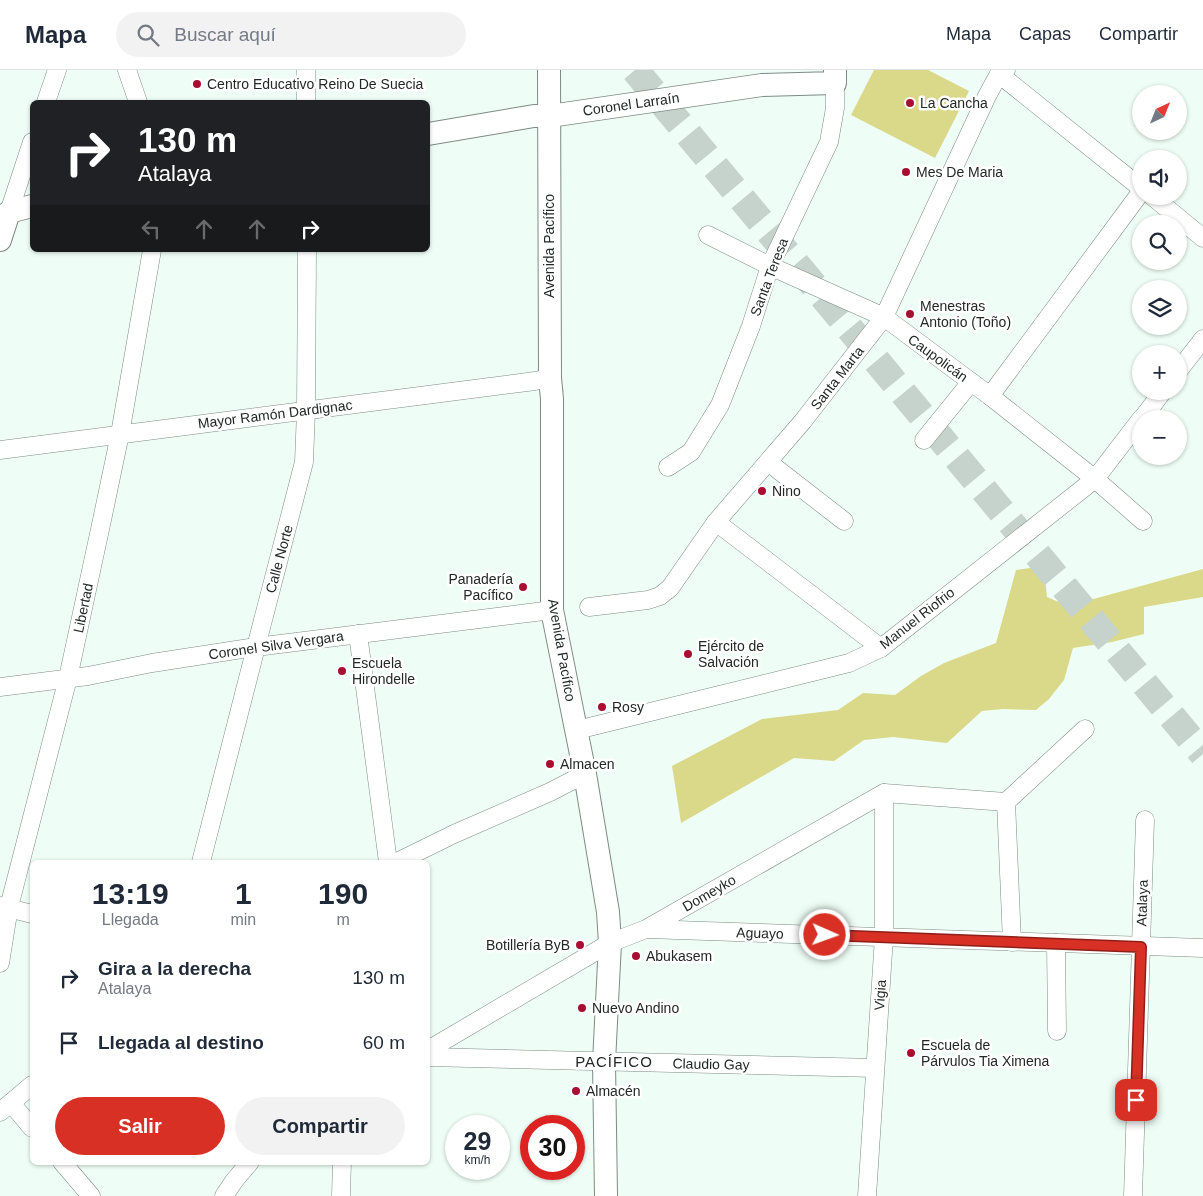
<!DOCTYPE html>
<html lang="es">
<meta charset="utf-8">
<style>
body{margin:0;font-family:Arial,sans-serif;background:#f2f2f3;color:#1f2937;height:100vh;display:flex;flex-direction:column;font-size:19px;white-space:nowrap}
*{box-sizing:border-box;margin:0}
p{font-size:16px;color:#747a83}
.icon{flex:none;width:28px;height:28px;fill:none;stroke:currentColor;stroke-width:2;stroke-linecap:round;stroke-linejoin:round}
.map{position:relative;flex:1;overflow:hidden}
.panel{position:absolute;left:30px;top:790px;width:400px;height:305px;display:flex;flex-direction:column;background:#fff;border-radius:8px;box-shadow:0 1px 4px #0004}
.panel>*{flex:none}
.top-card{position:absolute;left:30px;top:30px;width:400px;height:152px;border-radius:8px;box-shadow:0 1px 4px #0004;background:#202124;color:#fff;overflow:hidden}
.needle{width:32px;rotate:43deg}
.controls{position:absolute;left:1132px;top:15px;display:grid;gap:10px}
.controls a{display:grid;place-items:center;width:55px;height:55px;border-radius:50%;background:#fff;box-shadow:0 1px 4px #0004;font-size:25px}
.speed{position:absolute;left:445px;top:1045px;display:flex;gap:10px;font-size:25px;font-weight:700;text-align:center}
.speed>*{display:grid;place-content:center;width:65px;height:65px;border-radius:50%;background:#fff;box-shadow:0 1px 4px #0004;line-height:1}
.speed small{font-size:12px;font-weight:400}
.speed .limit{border:8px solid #d22;background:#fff;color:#111}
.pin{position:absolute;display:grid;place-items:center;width:42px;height:42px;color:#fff;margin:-21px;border-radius:10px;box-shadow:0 2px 8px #0006}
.me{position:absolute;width:55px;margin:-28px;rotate:92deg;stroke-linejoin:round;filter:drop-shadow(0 0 4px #0008)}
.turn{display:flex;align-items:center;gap:18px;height:105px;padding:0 25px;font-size:22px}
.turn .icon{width:65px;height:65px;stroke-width:2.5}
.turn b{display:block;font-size:35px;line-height:42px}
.lanes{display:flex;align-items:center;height:48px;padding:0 25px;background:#0003;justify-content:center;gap:25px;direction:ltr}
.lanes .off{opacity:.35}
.eta{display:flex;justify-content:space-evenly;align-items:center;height:85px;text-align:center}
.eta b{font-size:30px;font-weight:600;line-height:35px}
.action{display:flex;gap:10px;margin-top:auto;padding:10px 25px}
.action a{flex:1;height:58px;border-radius:30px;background:#d93025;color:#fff;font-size:20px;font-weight:600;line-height:58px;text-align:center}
.action a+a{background:#f2f2f3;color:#1f2937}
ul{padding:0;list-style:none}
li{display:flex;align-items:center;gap:15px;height:65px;padding:0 25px}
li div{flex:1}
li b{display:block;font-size:19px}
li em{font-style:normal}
header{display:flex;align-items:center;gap:30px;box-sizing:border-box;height:70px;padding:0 25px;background:#fff;border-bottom:1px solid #e0e1e3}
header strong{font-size:24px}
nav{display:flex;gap:28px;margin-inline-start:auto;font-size:18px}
.search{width:350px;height:45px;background:#f2f2f3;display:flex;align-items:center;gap:12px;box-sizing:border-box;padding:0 18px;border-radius:28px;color:#747a83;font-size:19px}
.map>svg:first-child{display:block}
.green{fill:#dad889}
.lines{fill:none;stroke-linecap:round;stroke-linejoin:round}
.trunk-tunnel{stroke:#c5d3cc;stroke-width:28;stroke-dasharray:28 14;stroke-linecap:butt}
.minor-casing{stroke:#7d8b84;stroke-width:19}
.tertiary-casing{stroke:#7d8b84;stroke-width:24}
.minor{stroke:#fff;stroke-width:18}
.tertiary{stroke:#fff;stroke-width:22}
.route-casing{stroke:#8d1f18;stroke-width:12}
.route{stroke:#d93025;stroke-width:9}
.poi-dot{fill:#a70e31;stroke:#fff;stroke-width:2}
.labels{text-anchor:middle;stroke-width:5;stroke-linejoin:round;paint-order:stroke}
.poi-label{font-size:14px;fill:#222825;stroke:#fff;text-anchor:start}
.street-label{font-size:14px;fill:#222825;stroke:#fff}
.neighbourhood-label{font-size:15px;letter-spacing:1px;fill:#222825;stroke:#fff}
</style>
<header>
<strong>Mapa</strong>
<div class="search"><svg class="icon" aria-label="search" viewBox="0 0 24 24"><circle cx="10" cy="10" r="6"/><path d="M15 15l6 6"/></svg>Buscar aquí</div>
<nav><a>Mapa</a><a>Capas</a><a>Compartir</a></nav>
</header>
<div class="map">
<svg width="1203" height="1126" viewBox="0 0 1203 1126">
<rect width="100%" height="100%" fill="#eefef6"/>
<g class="green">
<path d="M 874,0 L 928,0 L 969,21 L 935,88 L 851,45 Z"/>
<path d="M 1044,496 L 1047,527 L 1068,536 L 1203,499 L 1203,527 L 1144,537 L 1144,564 L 1112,572 L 1073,578 L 1064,610 L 1049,629 L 1036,640 L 1003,639 L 982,641 L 947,673 L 893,667 L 864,670 L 834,691 L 794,688 L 681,753 L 672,696 L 762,649 L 838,640 L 863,623 L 895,625 L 921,606 L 944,593 L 996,573 L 1016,500 Z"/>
</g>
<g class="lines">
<path class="trunk-tunnel" d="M 635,0 L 1203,684"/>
<defs>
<g id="minor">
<path d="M 127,0 L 138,32"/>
<path d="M 306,0 L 306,32"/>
<path d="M 999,4 L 1141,118"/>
<path d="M 46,32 L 57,0"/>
<path d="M 1152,126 L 1203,168"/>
<path d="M 0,144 L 9,142 L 32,72"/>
<path d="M 708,165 L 770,196 L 884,247 L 990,326 L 1095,409 L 1143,451"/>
<path d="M 1179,300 L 1203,269"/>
<path d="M 990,326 L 1141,122"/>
<path d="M 1142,349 L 1163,321"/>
<path d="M 924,370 L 971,312"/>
<path d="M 0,380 L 535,311 L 550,308"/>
<path d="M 768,392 L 844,451"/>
<path d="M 668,397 L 691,382 L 720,335 L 751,256 L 770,196 L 829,72 L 835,38 L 835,13"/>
<path d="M 716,452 L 881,578"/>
<path d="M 589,537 L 648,530 L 660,526 L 670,518 L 716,452 L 803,351 L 884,247 L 987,26 L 999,4 L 1006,0"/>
<path d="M 358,564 L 388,792"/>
<path d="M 0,617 L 88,606 L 152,593 L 256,577 L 552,540"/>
<path d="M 577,660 L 849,593 L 881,578 L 1095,409 L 1141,349"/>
<path d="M 201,792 L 256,577 L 304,392 L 306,341 L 307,180"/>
<path d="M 397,792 L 454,764 L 550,722 L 585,704"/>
<path d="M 0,836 L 32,844"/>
<path d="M 647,859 L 1203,878"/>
<path d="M 1012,872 L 1006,732 L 1085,659"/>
<path d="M 1056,873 L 1057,961"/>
<path d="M 0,893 L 9,837 L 68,608 L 102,450 L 120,364 L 152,180"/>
<path d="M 428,980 L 610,873 L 646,859 L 884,723 L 1006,732"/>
<path d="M 428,987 L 875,998"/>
<path d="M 11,1033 L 32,1058"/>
<path d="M 0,1042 L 32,1015"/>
<path d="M 62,1092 L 91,1126"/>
<path d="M 224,1126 L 234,1111 L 250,1092"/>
<path d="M 341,1126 L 342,1092"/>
<path d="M 867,1126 L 884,867 L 884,723"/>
<path d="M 1133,1126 L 1145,750"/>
</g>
<g id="tertiary">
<path d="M 549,0 L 550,308 L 552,329 L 552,540 L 585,704 L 608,842 L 610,873 L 604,992 L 606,1126"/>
<path d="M 428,64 L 534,46 L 550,46 L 762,15 L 835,13 L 835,0"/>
<path d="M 0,170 L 9,142 L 32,136"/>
</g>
</defs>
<use href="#minor" class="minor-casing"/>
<use href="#tertiary" class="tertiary-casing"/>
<use href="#minor" class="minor"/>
<use href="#tertiary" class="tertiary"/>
</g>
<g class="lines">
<defs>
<path id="route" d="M 825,865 L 1141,877 L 1136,1030"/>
</defs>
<use href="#route" class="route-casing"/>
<use href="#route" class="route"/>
</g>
<g class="poi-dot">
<circle cx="197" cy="14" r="5"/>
<circle cx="910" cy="33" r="5"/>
<circle cx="906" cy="102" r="5"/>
<circle cx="910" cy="244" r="5"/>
<circle cx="762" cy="421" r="5"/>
<circle cx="523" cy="517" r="5"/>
<circle cx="688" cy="584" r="5"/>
<circle cx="342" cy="601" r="5"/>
<circle cx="602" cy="637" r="5"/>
<circle cx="550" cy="694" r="5"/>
<circle cx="580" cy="875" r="5"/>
<circle cx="636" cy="886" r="5"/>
<circle cx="582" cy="938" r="5"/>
<circle cx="911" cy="983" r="5"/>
<circle cx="576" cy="1021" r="5"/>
</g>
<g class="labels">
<g class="poi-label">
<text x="207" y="19">Centro Educativo Reino De Suecia</text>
<text x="920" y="38">La Cancha</text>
<text x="916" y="107">Mes De Maria</text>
<text x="920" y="241">Menestras<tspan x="920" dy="16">Antonio (Toño)</tspan></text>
<text x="772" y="426">Nino</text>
<text x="513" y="514" text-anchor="end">Panadería<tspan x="513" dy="16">Pacífico</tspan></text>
<text x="698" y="581">Ejército de<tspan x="698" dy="16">Salvación</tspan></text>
<text x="352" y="598">Escuela<tspan x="352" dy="16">Hirondelle</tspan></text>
<text x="612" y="642">Rosy</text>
<text x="560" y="699">Almacen</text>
<text x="570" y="880" text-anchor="end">Botillería ByB</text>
<text x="646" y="891">Abukasem</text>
<text x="592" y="943">Nuevo Andino</text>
<text x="921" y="980">Escuela de<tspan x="921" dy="16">Párvulos Tia Ximena</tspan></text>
<text x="586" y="1026">Almacén</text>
</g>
<g class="street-label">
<text transform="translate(631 34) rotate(-8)" y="5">Coronel Larraín</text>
<text transform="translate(549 176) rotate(-90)" y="5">Avenida Pacífico</text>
<text transform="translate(769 207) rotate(-69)" y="5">Santa Teresa</text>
<text transform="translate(938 288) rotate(36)" y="5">Caupolicán</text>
<text transform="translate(837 308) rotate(-52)" y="5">Santa Marta</text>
<text transform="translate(275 344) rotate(-7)" y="5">Mayor Ramón Dardignac</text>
<text transform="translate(279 489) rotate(-75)" y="5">Calle Norte</text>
<text transform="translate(83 538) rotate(-78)" y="5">Libertad</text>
<text transform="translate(917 548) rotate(-38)" y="5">Manuel Riofrio</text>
<text transform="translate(276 575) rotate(-8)" y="5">Coronel Silva Vergara</text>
<text transform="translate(562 580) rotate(80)" y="5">Avenida Pacífico</text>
<text transform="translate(709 823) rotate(-30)" y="5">Domeyko</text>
<text transform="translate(1142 833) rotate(-88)" y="5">Atalaya</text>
<text transform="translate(760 863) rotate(2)" y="5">Aguayo</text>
<text transform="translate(880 925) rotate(-86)" y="5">Vigia</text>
<text transform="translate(711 994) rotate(1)" y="5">Claudio Gay</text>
</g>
<g class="neighbourhood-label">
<text x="614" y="997">PACÍFICO</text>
</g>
</g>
</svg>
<div class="controls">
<a><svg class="needle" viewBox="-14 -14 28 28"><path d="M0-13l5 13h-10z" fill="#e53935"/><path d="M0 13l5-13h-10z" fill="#747a83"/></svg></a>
<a><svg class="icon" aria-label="sound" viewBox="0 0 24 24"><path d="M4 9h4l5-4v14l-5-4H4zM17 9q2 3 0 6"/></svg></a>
<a><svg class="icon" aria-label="search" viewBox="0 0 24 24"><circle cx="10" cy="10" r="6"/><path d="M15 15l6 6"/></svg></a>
<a><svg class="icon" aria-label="layers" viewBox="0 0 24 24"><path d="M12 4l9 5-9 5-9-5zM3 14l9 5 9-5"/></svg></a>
<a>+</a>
<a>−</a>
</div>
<div class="speed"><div>29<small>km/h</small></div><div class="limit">30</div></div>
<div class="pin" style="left:1136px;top:1030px;background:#d93025"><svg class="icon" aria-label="arrive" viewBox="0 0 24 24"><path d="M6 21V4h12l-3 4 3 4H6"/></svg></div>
<svg class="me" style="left:825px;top:865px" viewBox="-20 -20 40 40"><circle r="17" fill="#d93025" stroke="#fff" stroke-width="3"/><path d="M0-11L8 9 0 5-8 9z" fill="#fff"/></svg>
<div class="top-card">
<div class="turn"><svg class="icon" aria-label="right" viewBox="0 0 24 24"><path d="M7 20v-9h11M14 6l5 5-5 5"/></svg><div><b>130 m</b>Atalaya</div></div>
<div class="lanes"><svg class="icon off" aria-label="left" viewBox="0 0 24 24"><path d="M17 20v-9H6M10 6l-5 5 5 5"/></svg><svg class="icon off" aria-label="ahead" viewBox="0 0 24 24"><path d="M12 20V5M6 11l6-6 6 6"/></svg><svg class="icon off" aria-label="ahead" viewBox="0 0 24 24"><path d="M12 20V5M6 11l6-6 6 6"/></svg><svg class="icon" aria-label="right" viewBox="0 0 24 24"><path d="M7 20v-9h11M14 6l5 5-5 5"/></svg></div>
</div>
<section class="panel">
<div class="eta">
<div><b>13:19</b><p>Llegada</p></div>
<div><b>1</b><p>min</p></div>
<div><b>190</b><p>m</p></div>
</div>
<ul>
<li><svg class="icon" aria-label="right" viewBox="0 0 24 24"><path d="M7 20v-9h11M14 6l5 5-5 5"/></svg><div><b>Gira a la derecha</b><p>Atalaya</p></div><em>130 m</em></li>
<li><svg class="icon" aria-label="arrive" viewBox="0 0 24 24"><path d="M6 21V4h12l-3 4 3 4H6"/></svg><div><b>Llegada al destino</b></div><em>60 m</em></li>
</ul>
<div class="action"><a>Salir</a><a>Compartir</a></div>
</section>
</div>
